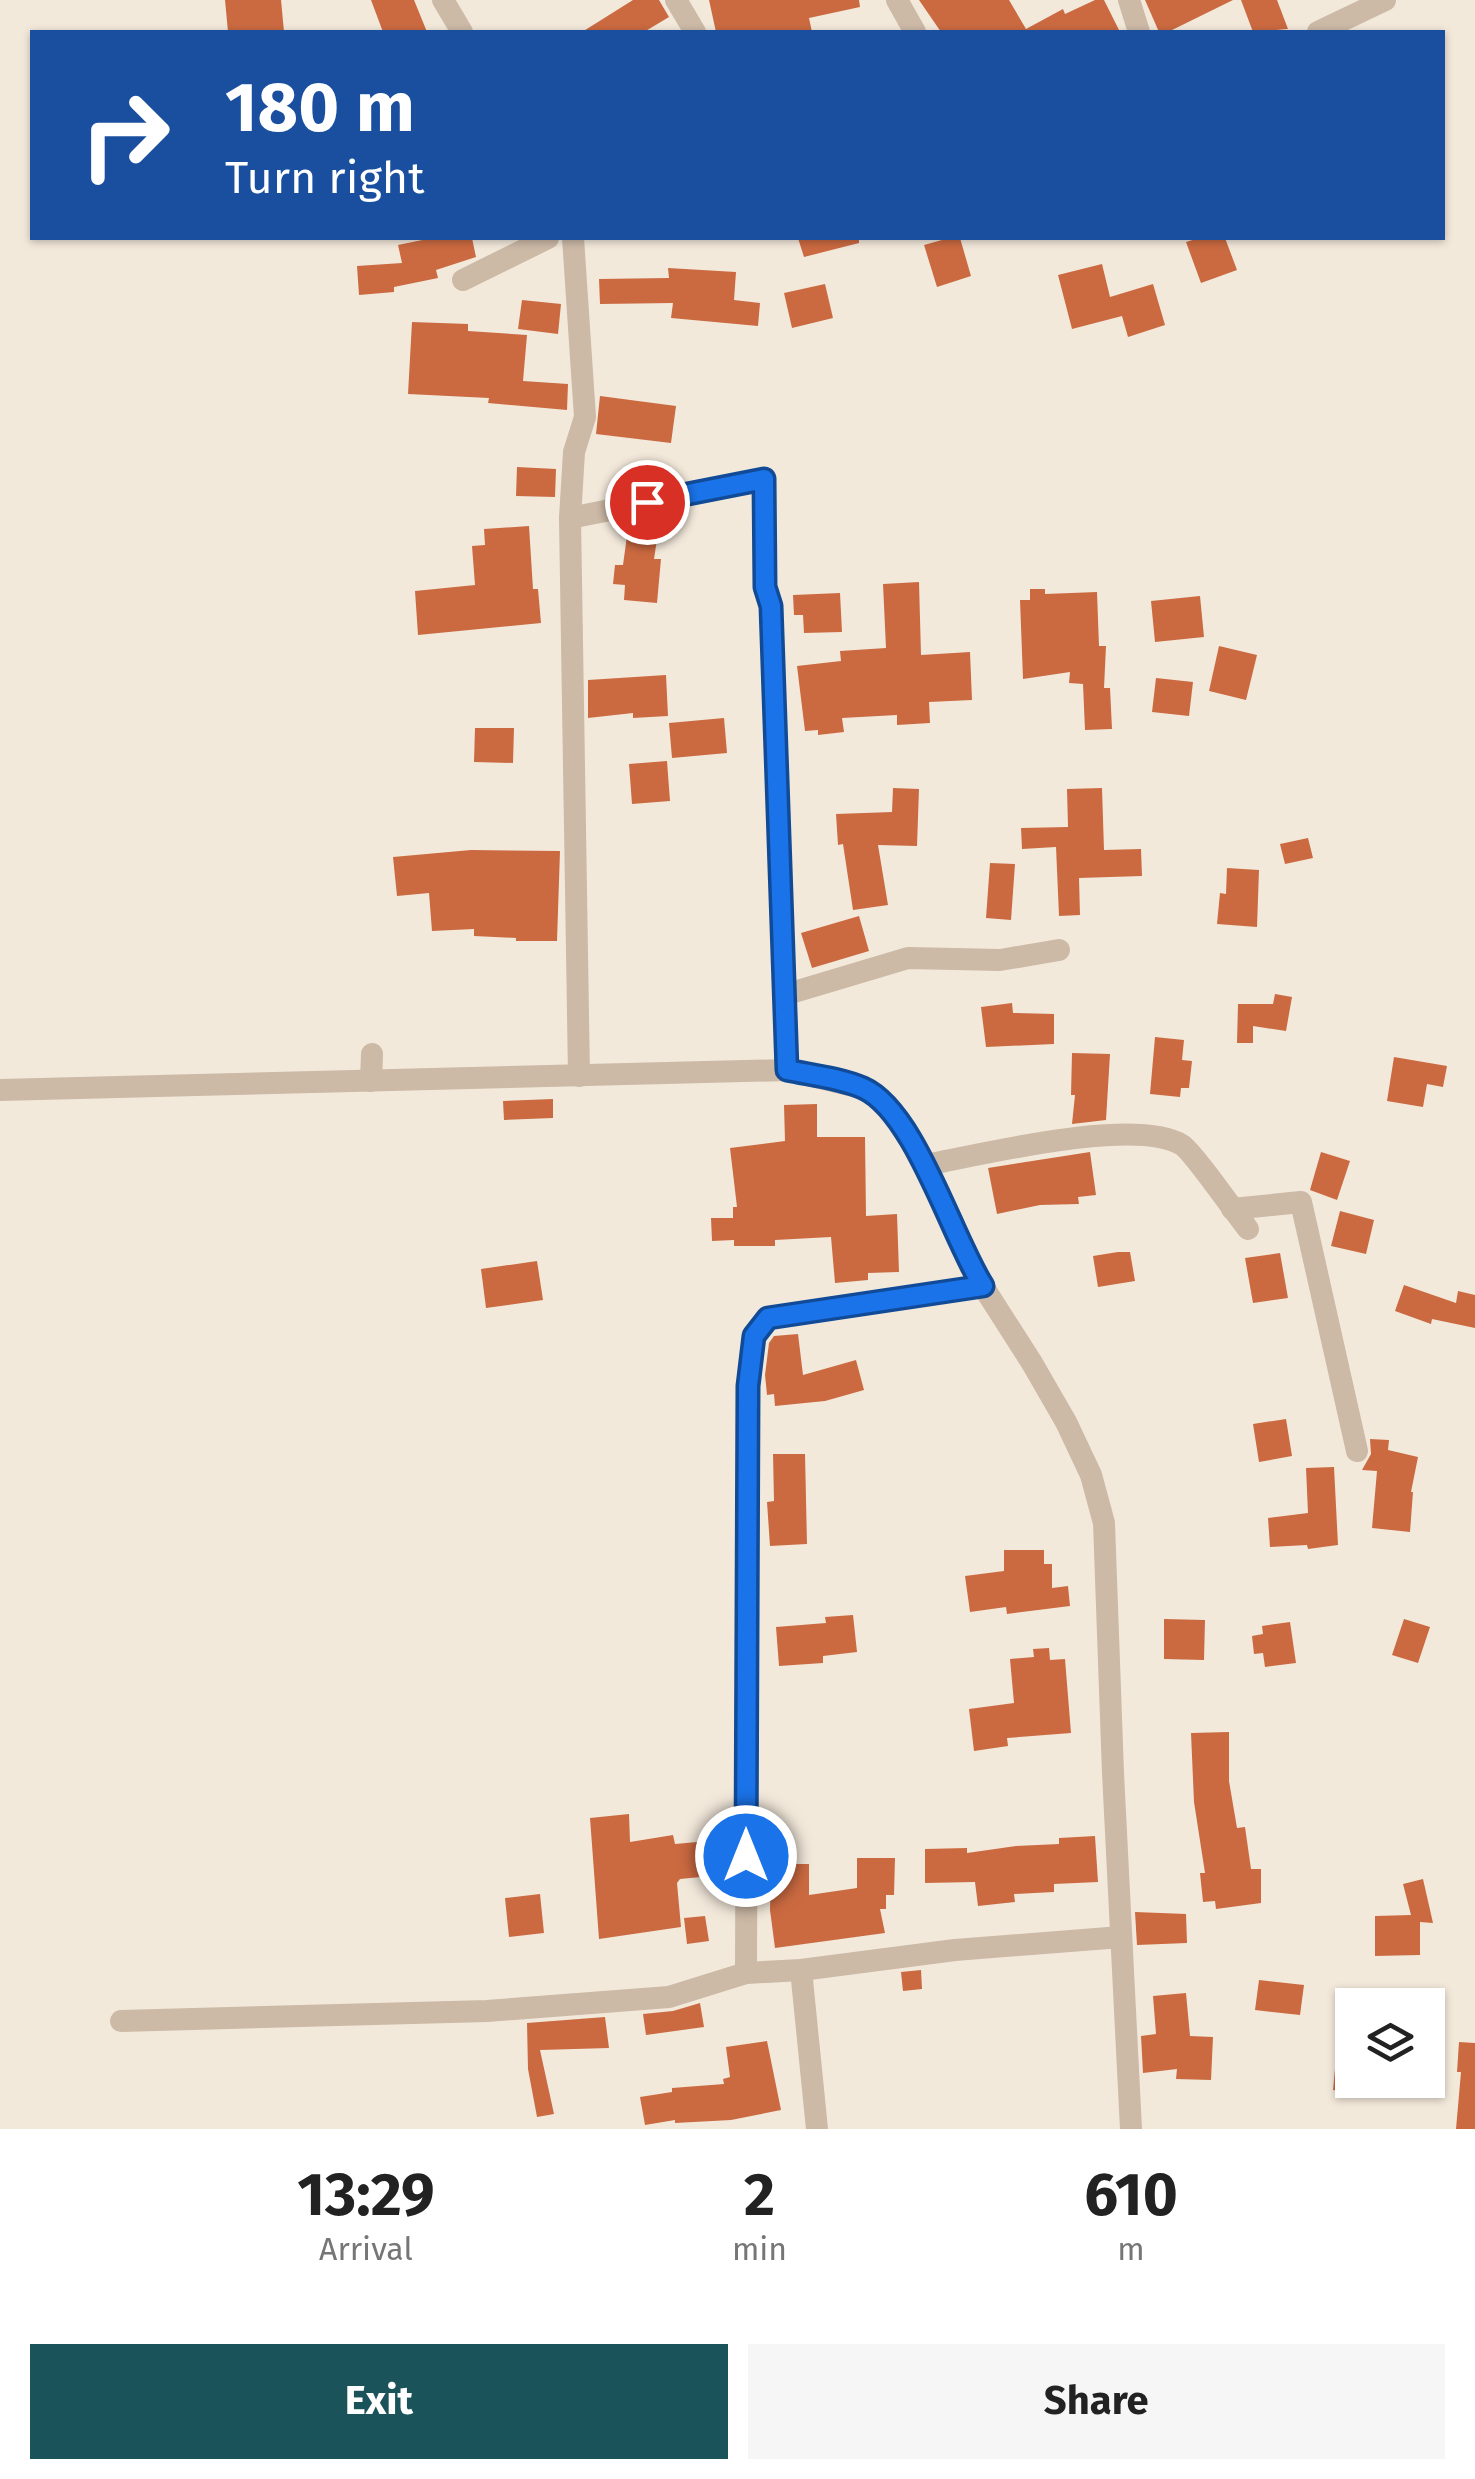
<!DOCTYPE html>
<style>
body{margin:0;font-family:"Fira Sans",sans-serif;background:#f6f6f6;color:#222;height:100vh;display:flex;flex-direction:column;font-size:38px;white-space:nowrap}
*{box-sizing:border-box;margin:0}
p{font-size:32px;color:#767676}
.icon{flex:none;width:55px;height:55px;fill:none;stroke:currentColor;stroke-width:2;stroke-linecap:round;stroke-linejoin:round}
.map{position:relative;height:2129px;overflow:hidden}
.side{display:flex;flex-direction:column;background:#fff;flex:1}
.side>*{flex:none}
.hud{position:absolute;left:30px;top:30px;width:1415px;height:210px;border-radius:0px;box-shadow:0 2px 8px #0004;background:#1a4fa0;color:#fff;overflow:hidden}
.tools{position:absolute;left:1335px;top:1988px;display:grid;gap:20px}
.tools a{display:grid;place-items:center;width:110px;height:110px;border-radius:0px;background:#fff;box-shadow:0 2px 8px #0004;font-size:50px}
.pin{position:absolute;display:grid;place-items:center;width:85px;height:85px;color:#fff;margin:-42px;border:5px solid #fff;border-radius:50%;box-shadow:0 2px 10px #0007}
.me{position:absolute;width:110px;margin:-55px;rotate:0deg;stroke-linejoin:round;filter:drop-shadow(0 0 8px #0008)}
.turn{display:flex;align-items:center;gap:35px;height:210px;padding:0 30px;font-size:45px}
.turn .icon{width:130px;height:130px;stroke-width:2.5}
.turn b{display:block;font-size:70px;line-height:85px}
.eta{display:flex;justify-content:space-evenly;align-items:center;height:170px;text-align:center}
.eta b{font-size:60px;font-weight:700;line-height:70px}
.button{display:flex;gap:20px;margin-top:auto;padding:20px 30px}
.button a{flex:1;height:115px;border-radius:0px;background:#1b535b;color:#fff;font-size:40px;font-weight:700;line-height:115px;text-align:center}
.button a+a{background:#f6f6f6;color:#222}
.map>svg:first-child{display:block}
.building{fill:#cb6a41}
.lines{fill:none;stroke-linecap:round;stroke-linejoin:round}
.minor{stroke:#ccb9a6;stroke-width:22}
.route-casing{stroke:#114b97;stroke-width:25}
.route{stroke:#1a73e8;stroke-width:18}
</style>
<div class="map">
<svg width="1475" height="2129" viewBox="0 0 1475 2129">
<rect width="100%" height="100%" fill="#f3e9db"/>
<g class="building">
<path d="M 225,0 L 281,0 L 284,32 L 228,32 Z"/>
<path d="M 371,0 L 414,0 L 427,32 L 383,32 Z"/>
<path d="M 633,0 L 659,0 L 669,17 L 644,32 L 582,32 Z"/>
<path d="M 709,0 L 859,0 L 860,7 L 809,18 L 812,32 L 716,32 Z"/>
<path d="M 919,0 L 1009,0 L 1026,29 L 1063,9 L 1065,14 L 1095,0 L 1104,0 L 1120,32 L 941,32 Z"/>
<path d="M 1145,0 L 1233,0 L 1168,32 L 1159,32 Z"/>
<path d="M 1241,0 L 1277,0 L 1288,29 L 1253,32 Z"/>
<path d="M 432,238 L 472,238 L 476,257 L 436,270 L 438,278 L 394,287 L 394,292 L 359,295 L 357,266 L 402,263 L 398,245 Z"/>
<path d="M 798,238 L 859,238 L 859,243 L 804,257 Z"/>
<path d="M 949,238 L 960,238 L 971,276 L 937,287 L 924,245 Z"/>
<path d="M 1199,238 L 1225,238 L 1237,270 L 1201,283 L 1186,242 Z"/>
<path d="M 1102,264 L 1110,297 L 1153,284 L 1165,325 L 1128,337 L 1122,316 L 1072,329 L 1058,275 Z"/>
<path d="M 668,268 L 736,272 L 734,300 L 760,303 L 758,326 L 671,318 L 673,303 L 600,304 L 599,279 L 669,278 Z"/>
<path d="M 825,284 L 833,318 L 792,328 L 784,293 Z"/>
<path d="M 522,300 L 561,304 L 558,334 L 518,329 Z"/>
<path d="M 412,322 L 468,324 L 468,331 L 527,335 L 523,381 L 568,384 L 567,410 L 488,403 L 489,398 L 408,394 Z"/>
<path d="M 600,396 L 676,406 L 671,443 L 596,434 Z"/>
<path d="M 517,467 L 556,469 L 555,497 L 516,496 Z"/>
<path d="M 646,518 L 660,520 L 654,559 L 661,559 L 657,603 L 624,600 L 625,585 L 613,584 L 615,565 L 623,565 L 629,521 Z"/>
<path d="M 529,526 L 533,589 L 538,589 L 541,623 L 418,635 L 415,591 L 475,585 L 472,546 L 485,545 L 484,529 Z"/>
<path d="M 919,582 L 921,655 L 970,652 L 972,700 L 929,702 L 930,723 L 897,725 L 897,715 L 842,718 L 844,732 L 818,735 L 818,730 L 805,731 L 797,666 L 841,661 L 840,651 L 886,648 L 883,584 Z"/>
<path d="M 1030,589 L 1045,589 L 1045,594 L 1097,592 L 1099,646 L 1106,646 L 1104,688 L 1110,688 L 1112,729 L 1085,730 L 1083,684 L 1069,683 L 1070,672 L 1023,679 L 1020,600 L 1030,600 Z"/>
<path d="M 840,593 L 842,632 L 804,633 L 803,615 L 794,615 L 793,595 Z"/>
<path d="M 1200,596 L 1204,637 L 1155,642 L 1151,601 Z"/>
<path d="M 1219,646 L 1257,655 L 1246,700 L 1209,691 Z"/>
<path d="M 666,675 L 668,716 L 633,718 L 633,713 L 588,718 L 588,680 Z"/>
<path d="M 1156,678 L 1193,682 L 1189,716 L 1152,712 Z"/>
<path d="M 724,718 L 727,753 L 672,758 L 669,723 Z"/>
<path d="M 475,728 L 514,728 L 513,763 L 474,762 Z"/>
<path d="M 667,761 L 670,801 L 632,804 L 629,764 Z"/>
<path d="M 893,788 L 919,789 L 917,846 L 878,845 L 888,905 L 853,910 L 843,844 L 838,845 L 836,814 L 892,812 Z"/>
<path d="M 1102,788 L 1104,850 L 1141,849 L 1142,876 L 1079,878 L 1080,915 L 1059,916 L 1056,847 L 1022,849 L 1021,828 L 1068,827 L 1067,789 Z"/>
<path d="M 1308,838 L 1313,858 L 1285,864 L 1280,844 Z"/>
<path d="M 471,850 L 560,851 L 557,941 L 516,941 L 516,938 L 474,936 L 474,929 L 432,931 L 429,893 L 397,896 L 393,857 Z"/>
<path d="M 990,863 L 1015,864 L 1011,920 L 986,918 Z"/>
<path d="M 1227,868 L 1259,870 L 1257,927 L 1217,924 L 1220,893 L 1226,894 Z"/>
<path d="M 859,916 L 869,951 L 812,968 L 801,933 Z"/>
<path d="M 1275,994 L 1292,997 L 1286,1031 L 1253,1026 L 1253,1043 L 1237,1043 L 1238,1004 L 1273,1004 Z"/>
<path d="M 1012,1003 L 1013,1013 L 1054,1014 L 1054,1044 L 986,1047 L 981,1007 Z"/>
<path d="M 1155,1037 L 1184,1040 L 1182,1060 L 1192,1061 L 1189,1088 L 1181,1088 L 1180,1097 L 1150,1094 Z"/>
<path d="M 1072,1053 L 1110,1054 L 1106,1120 L 1072,1124 L 1075,1095 L 1071,1095 Z"/>
<path d="M 1394,1057 L 1447,1066 L 1443,1087 L 1427,1084 L 1423,1107 L 1387,1101 Z"/>
<path d="M 553,1099 L 553,1118 L 504,1120 L 503,1101 Z"/>
<path d="M 817,1104 L 817,1137 L 865,1137 L 866,1216 L 897,1214 L 899,1272 L 868,1273 L 868,1280 L 835,1283 L 831,1237 L 775,1240 L 775,1246 L 734,1246 L 734,1240 L 712,1241 L 711,1218 L 733,1218 L 733,1207 L 737,1207 L 730,1148 L 785,1141 L 784,1105 Z"/>
<path d="M 1090,1152 L 1096,1195 L 1078,1197 L 1079,1204 L 1040,1205 L 997,1214 L 988,1168 Z"/>
<path d="M 1321,1152 L 1350,1161 L 1337,1200 L 1310,1190 Z"/>
<path d="M 1340,1211 L 1374,1220 L 1366,1254 L 1331,1246 Z"/>
<path d="M 1118,1252 L 1130,1252 L 1135,1281 L 1098,1287 L 1093,1256 Z"/>
<path d="M 1280,1253 L 1288,1298 L 1253,1303 L 1245,1258 Z"/>
<path d="M 537,1261 L 543,1300 L 486,1308 L 481,1269 Z"/>
<path d="M 1404,1285 L 1456,1303 L 1458,1291 L 1475,1295 L 1475,1328 L 1432,1319 L 1431,1324 L 1395,1311 Z"/>
<path d="M 798,1334 L 803,1375 L 856,1360 L 864,1390 L 825,1401 L 775,1406 L 774,1394 L 767,1395 L 765,1375 L 769,1343 L 774,1336 Z"/>
<path d="M 1286,1419 L 1292,1456 L 1259,1462 L 1253,1424 Z"/>
<path d="M 1370,1439 L 1389,1440 L 1388,1450 L 1418,1457 L 1411,1492 L 1413,1492 L 1410,1532 L 1372,1528 L 1377,1471 L 1362,1470 L 1371,1454 Z"/>
<path d="M 773,1454 L 805,1454 L 807,1544 L 770,1546 L 767,1502 L 774,1501 Z"/>
<path d="M 1334,1467 L 1338,1545 L 1308,1549 L 1307,1545 L 1270,1547 L 1268,1518 L 1308,1513 L 1306,1468 Z"/>
<path d="M 1004,1550 L 1044,1550 L 1044,1564 L 1052,1564 L 1052,1588 L 1068,1586 L 1070,1606 L 1007,1614 L 1006,1607 L 970,1612 L 965,1576 L 1004,1571 Z"/>
<path d="M 853,1615 L 857,1652 L 823,1656 L 823,1663 L 779,1666 L 776,1627 L 826,1623 L 825,1617 Z"/>
<path d="M 1164,1619 L 1205,1620 L 1204,1660 L 1164,1659 Z"/>
<path d="M 1404,1619 L 1430,1627 L 1418,1663 L 1392,1655 Z"/>
<path d="M 1290,1622 L 1296,1663 L 1265,1667 L 1263,1653 L 1254,1654 L 1252,1636 L 1263,1634 L 1262,1626 Z"/>
<path d="M 1049,1648 L 1050,1660 L 1065,1659 L 1071,1733 L 1007,1738 L 1008,1746 L 974,1751 L 969,1709 L 1014,1703 L 1010,1659 L 1034,1657 L 1033,1649 Z"/>
<path d="M 1229,1732 L 1229,1781 L 1237,1828 L 1245,1827 L 1251,1869 L 1261,1869 L 1261,1903 L 1216,1909 L 1215,1901 L 1203,1902 L 1200,1873 L 1205,1873 L 1194,1802 L 1191,1733 Z"/>
<path d="M 629,1814 L 630,1842 L 673,1835 L 675,1844 L 708,1841 L 711,1876 L 680,1879 L 677,1883 L 681,1927 L 599,1939 L 590,1818 Z"/>
<path d="M 1095,1836 L 1098,1882 L 1054,1884 L 1054,1892 L 1014,1894 L 1015,1902 L 978,1906 L 975,1882 L 925,1883 L 925,1849 L 967,1848 L 967,1853 L 1016,1846 L 1059,1844 L 1059,1838 Z"/>
<path d="M 857,1858 L 895,1858 L 894,1895 L 886,1895 L 886,1909 L 880,1909 L 885,1933 L 775,1948 L 770,1910 L 771,1864 L 809,1864 L 809,1895 L 857,1888 Z"/>
<path d="M 1423,1879 L 1433,1923 L 1420,1922 L 1420,1955 L 1375,1956 L 1375,1916 L 1411,1915 L 1403,1884 Z"/>
<path d="M 540,1894 L 544,1933 L 509,1937 L 505,1898 Z"/>
<path d="M 1135,1912 L 1186,1914 L 1187,1943 L 1137,1945 Z"/>
<path d="M 705,1916 L 709,1941 L 687,1944 L 684,1918 Z"/>
<path d="M 921,1970 L 922,1989 L 903,1991 L 901,1972 Z"/>
<path d="M 1259,1980 L 1304,1985 L 1300,2015 L 1255,2010 Z"/>
<path d="M 1186,1993 L 1190,2036 L 1213,2037 L 1211,2080 L 1176,2079 L 1177,2069 L 1143,2073 L 1141,2036 L 1156,2034 L 1153,1996 Z"/>
<path d="M 700,2003 L 704,2027 L 646,2035 L 643,2014 L 673,2011 Z"/>
<path d="M 605,2017 L 609,2048 L 540,2050 L 554,2114 L 537,2117 L 528,2069 L 527,2023 Z"/>
<path d="M 767,2041 L 781,2110 L 731,2120 L 675,2123 L 675,2120 L 645,2125 L 640,2097 L 672,2092 L 672,2088 L 724,2084 L 723,2079 L 730,2077 L 726,2047 Z"/>
<path d="M 1459,2042 L 1475,2043 L 1475,2129 L 1456,2129 L 1461,2072 L 1457,2072 Z"/>
<path d="M 1335,2069 L 1352,2071 L 1352,2092 L 1333,2090 Z"/>
</g>
<g class="lines">
<g class="minor">
<path d="M 443,0 L 462,32"/>
<path d="M 676,0 L 695,32"/>
<path d="M 897,0 L 915,32"/>
<path d="M 1129,0 L 1139,32"/>
<path d="M 1318,32 L 1385,0"/>
<path d="M 573,238 L 585,417 L 574,452 L 570,518 L 579,1076"/>
<path d="M 463,280 L 548,238"/>
<path d="M 570,518 L 764,479 L 765,587 L 771,606 L 787,1070"/>
<path d="M 784,995 L 908,958 L 1000,960 L 1059,950"/>
<path d="M 371,1081 L 372,1054"/>
<path d="M 0,1090 L 787,1070 L 866,1089 L 892,1112 L 925,1165 L 970,1266 L 1032,1363 L 1066,1422 L 1091,1475 L 1104,1523 L 1113,1773 L 1131,2129"/>
<path d="M 925,1165 C 981,1155 1135,1116 1182,1145 C 1193,1152 1236,1214 1248,1229"/>
<path d="M 1232,1209 L 1301,1202 L 1357,1451"/>
<path d="M 801,1970 L 817,2129"/>
<path d="M 746,1973 L 748,1387 L 755,1337 L 768,1318 L 983,1286"/>
<path d="M 121,2021 L 487,2011 L 669,1997 L 746,1973 L 801,1970 L 955,1950 L 1121,1937"/>
</g>
</g>
<g class="lines">
<defs>
<path id="route" d="M 647,502 L 764,479 L 765,587 L 771,606 L 787,1070 C 811,1075 840,1078 863,1088 C 915,1111 952,1238 983,1286 L 768,1318 L 754,1336 L 748,1386 L 746,1856"/>
</defs>
<use href="#route" class="route-casing"/>
<use href="#route" class="route"/>
</g>
</svg>
<div class="tools">
<a><svg class="icon" aria-label="layers" viewBox="0 0 24 24"><path d="M12 4l9 5-9 5-9-5zM3 14l9 5 9-5"/></svg></a>
</div>
<div class="pin" style="left:647px;top:502px;background:#d93025"><svg class="icon" aria-label="arrive" viewBox="0 0 24 24"><path d="M6 21V4h12l-3 4 3 4H6"/></svg></div>
<svg class="me" style="left:746px;top:1856px" viewBox="-20 -20 40 40"><circle r="17" fill="#1a73e8" stroke="#fff" stroke-width="3"/><path d="M0-11L8 9 0 5-8 9z" fill="#fff"/></svg>
<div class="hud">
<div class="turn"><svg class="icon" aria-label="right" viewBox="0 0 24 24"><path d="M7 20v-9h11M14 6l5 5-5 5"/></svg><div><b>180 m</b>Turn right</div></div>
</div>
</div>
<section class="side">
<div class="eta">
<div><b>13:29</b><p>Arrival</p></div>
<div><b>2</b><p>min</p></div>
<div><b>610</b><p>m</p></div>
</div>
<div class="button"><a>Exit</a><a>Share</a></div>
</section>
